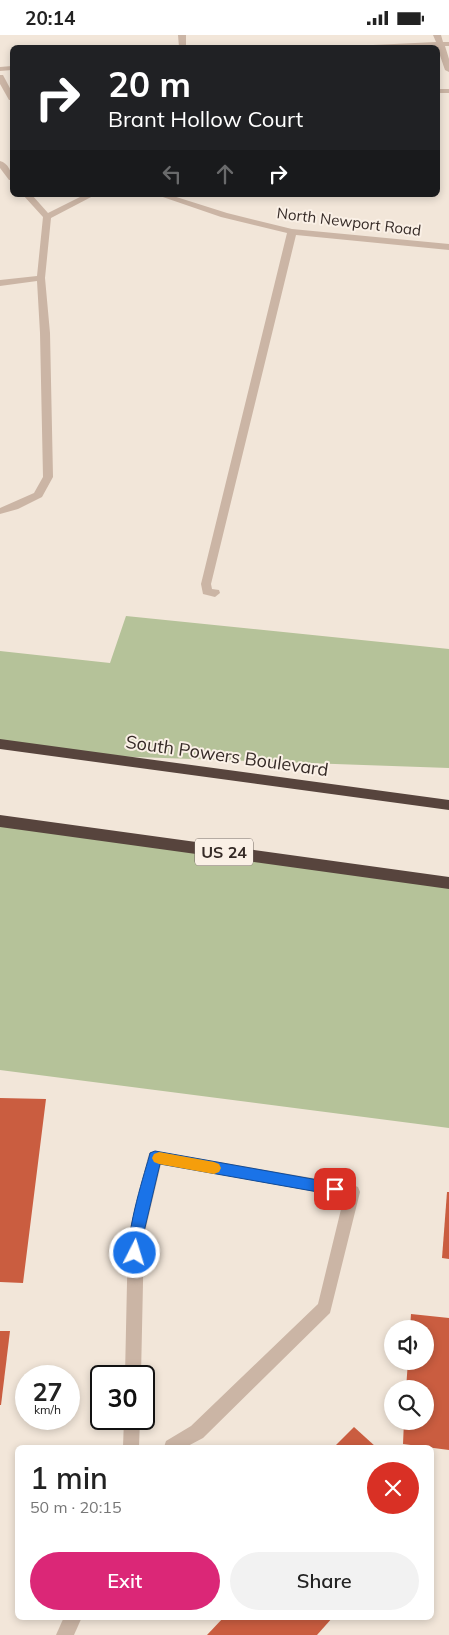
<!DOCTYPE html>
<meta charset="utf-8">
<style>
body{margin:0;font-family:Mulish,sans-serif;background:#f2f2f2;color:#222;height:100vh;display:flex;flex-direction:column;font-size:19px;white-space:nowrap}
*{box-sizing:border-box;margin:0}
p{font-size:16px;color:#767676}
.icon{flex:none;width:28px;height:28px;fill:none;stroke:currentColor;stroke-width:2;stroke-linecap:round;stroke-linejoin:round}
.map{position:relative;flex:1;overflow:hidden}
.side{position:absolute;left:15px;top:1410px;width:419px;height:175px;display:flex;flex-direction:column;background:#fff;border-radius:8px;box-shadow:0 2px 8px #0003}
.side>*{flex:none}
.top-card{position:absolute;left:10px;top:10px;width:430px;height:152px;border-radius:8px;box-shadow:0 2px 8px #0003;background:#202124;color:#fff;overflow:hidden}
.buttons{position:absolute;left:384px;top:1285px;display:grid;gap:10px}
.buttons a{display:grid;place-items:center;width:50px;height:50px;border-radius:50%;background:#fff;box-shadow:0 2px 8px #0003;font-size:25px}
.speed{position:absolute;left:15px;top:1330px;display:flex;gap:10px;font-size:25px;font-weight:700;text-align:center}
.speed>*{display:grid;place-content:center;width:65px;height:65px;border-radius:50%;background:#fff;box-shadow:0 2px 8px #0003;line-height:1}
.speed small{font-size:12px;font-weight:400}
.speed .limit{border:2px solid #111;border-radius:8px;background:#fff;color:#111}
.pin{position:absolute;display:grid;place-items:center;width:42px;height:42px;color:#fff;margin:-21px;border-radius:10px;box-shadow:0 2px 8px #0006}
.me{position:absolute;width:55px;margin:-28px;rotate:5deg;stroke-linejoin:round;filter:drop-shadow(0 0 4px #0008)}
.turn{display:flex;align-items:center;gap:18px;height:105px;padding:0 15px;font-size:22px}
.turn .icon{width:65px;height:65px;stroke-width:2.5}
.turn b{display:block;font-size:35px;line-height:42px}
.lanes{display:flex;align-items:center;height:48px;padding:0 15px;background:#0003;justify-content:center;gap:25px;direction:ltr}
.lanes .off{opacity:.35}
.round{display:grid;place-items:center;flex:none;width:52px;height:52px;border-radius:26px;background:#f2f2f2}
.head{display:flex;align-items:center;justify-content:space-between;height:85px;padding:0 15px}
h1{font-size:30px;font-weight:600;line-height:38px}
.cta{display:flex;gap:10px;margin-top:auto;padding:10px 15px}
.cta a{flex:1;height:58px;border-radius:30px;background:#db2777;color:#fff;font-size:20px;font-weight:600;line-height:58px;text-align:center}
.cta a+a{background:#f2f2f2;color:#222}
.status{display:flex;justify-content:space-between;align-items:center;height:35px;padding:0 25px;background:#fff;direction:ltr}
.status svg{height:14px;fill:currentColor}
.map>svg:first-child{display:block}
.green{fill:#b5c299}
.building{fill:#ca5d40}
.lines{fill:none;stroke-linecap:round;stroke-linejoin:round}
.minor{fill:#cbb5a5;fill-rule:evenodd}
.highway{fill:#57443d;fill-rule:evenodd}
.route{fill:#1a73e8;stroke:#114b97}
.slow{fill:#f59e0b}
.labels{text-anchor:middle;stroke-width:4;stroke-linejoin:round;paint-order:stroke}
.far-street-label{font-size:15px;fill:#362b27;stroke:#faf0e6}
.shield{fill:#faf0e6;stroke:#716660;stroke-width:1}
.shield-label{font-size:16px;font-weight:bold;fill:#362b27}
.street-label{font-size:18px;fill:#362b27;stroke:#faf0e6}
</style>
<div class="status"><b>20:14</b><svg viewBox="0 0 49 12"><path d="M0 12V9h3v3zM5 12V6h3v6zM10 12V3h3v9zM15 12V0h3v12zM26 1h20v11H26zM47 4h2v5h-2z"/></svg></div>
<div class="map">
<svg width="449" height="1600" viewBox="0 0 449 1600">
<rect width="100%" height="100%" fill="#f2e6d9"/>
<g class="green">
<path d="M 126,581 L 449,614 L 449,733 L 79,720 L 0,709 L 0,616 L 110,628 Z"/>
<path d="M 0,784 L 449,845 L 449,1093 L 0,1035 Z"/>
</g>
<g class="building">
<path d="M 0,1063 L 46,1064 L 23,1248 L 0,1247 Z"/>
<path d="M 447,1157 L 449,1157 L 449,1224 L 442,1223 Z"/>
<path d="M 411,1279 L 449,1283 L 449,1415 L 403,1409 L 404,1386 L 425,1386 L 425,1354 L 406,1354 L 408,1326 L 425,1326 L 425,1294 L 410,1294 Z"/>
<path d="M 0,1296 L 10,1296 L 1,1370 L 0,1370 Z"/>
<path d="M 354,1392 L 376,1412 L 334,1412 Z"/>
<path d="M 224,1582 L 333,1582 L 317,1600 L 207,1600 Z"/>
</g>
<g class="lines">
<g class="minor">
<path d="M 178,0 L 186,0 L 186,12 L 179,12 Z"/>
<path d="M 433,0 L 441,0 L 443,7 L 449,7 L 449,11 L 445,11 L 449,24 L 449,37 L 445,35 L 437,12 L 369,12 L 373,10 L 436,7 Z"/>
<path d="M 12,31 L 12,35 L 0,36 L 0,32 Z"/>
<path d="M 0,40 L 3,40 L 12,57 L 12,65 L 9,65 L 0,49 Z"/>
<rect x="438" y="54" width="11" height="4"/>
<path d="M 0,126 C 8,128 12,137 12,145 L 9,145 L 0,133 Z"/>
<path d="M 23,160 L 32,160 L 48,178 L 84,160 L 95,160 L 51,183 L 45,243 L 50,298 L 53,442 L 42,462 L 18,474 L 0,479 L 0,473 L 34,458 L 43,442 L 40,298 L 37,246 L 0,251 L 0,245 L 37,241 L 43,182 Z"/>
<path d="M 157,160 L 170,160 L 227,178 L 292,194 L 449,209 L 449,215 L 296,200 L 211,549 L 212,554 L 219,555 L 220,558 L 215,562 L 203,559 L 201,549 L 287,198 L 221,182 Z"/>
<path d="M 155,1116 L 353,1150 L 358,1152 L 360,1157 L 330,1278 L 203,1403 L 186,1412 L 164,1412 L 166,1406 L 191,1391 L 318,1269 L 344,1162 L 161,1129 L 144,1201 L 141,1341 L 125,1341 L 128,1201 L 148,1122 L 150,1117 Z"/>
<path d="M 124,1384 L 140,1384 L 139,1412 L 123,1412 Z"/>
<path d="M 64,1582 L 82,1582 L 74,1600 L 56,1600 Z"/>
</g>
<g class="highway">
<path d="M 0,704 L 449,765 L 449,775 L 0,714 Z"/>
<path d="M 0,780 L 449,842 L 449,854 L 0,792 Z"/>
</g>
</g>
<path class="route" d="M 155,1116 L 335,1148 L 339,1150 L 341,1154 L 339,1158 L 335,1160 L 160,1129 L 143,1201 L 142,1218 L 140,1223 L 135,1225 L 131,1223 C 123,1206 143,1143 149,1122 L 150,1118 Z"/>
<path class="slow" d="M 159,1117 L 214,1127 L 219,1129 L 221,1133 L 219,1137 L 214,1139 L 159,1129 L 154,1127 L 152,1123 L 154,1119 Z"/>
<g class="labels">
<g class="far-street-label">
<text transform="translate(349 187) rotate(7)" y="5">North Newport Road</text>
</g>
<rect class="shield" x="195" y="803.5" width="58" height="27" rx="4"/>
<g class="shield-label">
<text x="224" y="823">US 24</text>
</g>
<g class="street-label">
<text transform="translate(227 721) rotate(8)" y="6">South Powers Boulevard</text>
</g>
</g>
</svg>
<div class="buttons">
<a><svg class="icon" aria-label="sound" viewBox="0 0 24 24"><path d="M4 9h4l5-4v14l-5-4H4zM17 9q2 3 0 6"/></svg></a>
<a><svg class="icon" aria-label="search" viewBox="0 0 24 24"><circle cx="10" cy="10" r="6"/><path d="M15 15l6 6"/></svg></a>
</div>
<div class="speed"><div>27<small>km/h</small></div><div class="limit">30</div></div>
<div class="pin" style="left:335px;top:1154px;background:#d93025"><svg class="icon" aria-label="arrive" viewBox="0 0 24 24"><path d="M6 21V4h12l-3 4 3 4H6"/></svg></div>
<svg class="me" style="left:135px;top:1218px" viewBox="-20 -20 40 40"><circle r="17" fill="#1a73e8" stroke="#fff" stroke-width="3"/><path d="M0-11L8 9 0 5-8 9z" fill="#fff"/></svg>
<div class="top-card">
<div class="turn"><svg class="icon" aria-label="right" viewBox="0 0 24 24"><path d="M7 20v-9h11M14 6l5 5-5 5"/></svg><div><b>20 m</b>Brant Hollow Court</div></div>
<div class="lanes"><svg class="icon off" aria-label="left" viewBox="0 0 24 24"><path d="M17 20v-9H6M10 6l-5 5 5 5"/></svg><svg class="icon off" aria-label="ahead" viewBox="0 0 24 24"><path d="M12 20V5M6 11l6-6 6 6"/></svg><svg class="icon" aria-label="right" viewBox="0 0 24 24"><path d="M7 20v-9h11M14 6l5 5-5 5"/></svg></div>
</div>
<section class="side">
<div class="head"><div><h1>1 min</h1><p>50 m · 20:15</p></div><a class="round" style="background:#d93025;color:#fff"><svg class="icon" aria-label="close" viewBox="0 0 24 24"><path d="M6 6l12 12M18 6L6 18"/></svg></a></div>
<div class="cta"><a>Exit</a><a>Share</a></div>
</section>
</div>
